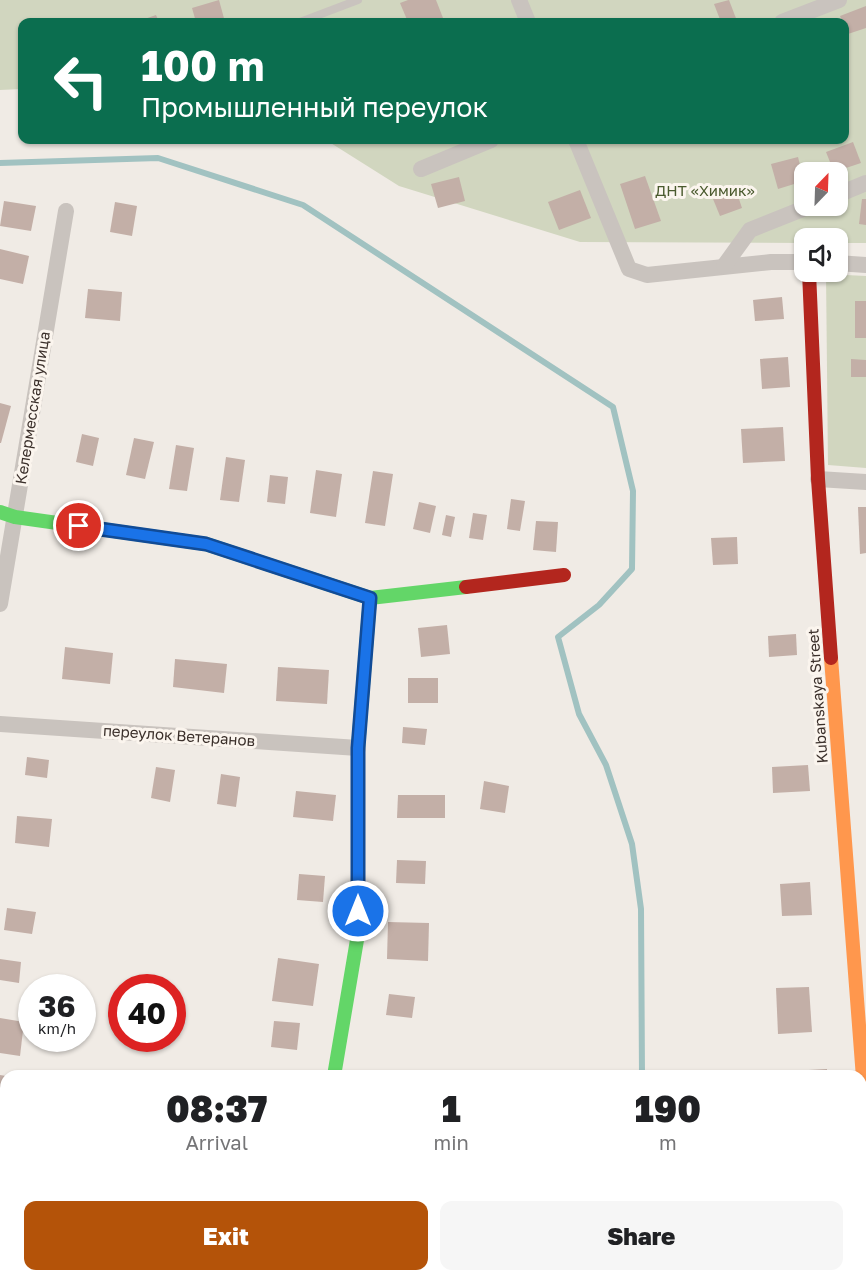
<!DOCTYPE html>
<meta charset="utf-8">
<style>
body{margin:0;font-family:"Golos Text",sans-serif;background:#f6f6f6;color:#202124;height:100vh;display:flex;flex-direction:column;font-size:22px;white-space:nowrap}
*{box-sizing:border-box;margin:0}
p{font-size:20px;color:#757577}
.icon{flex:none;width:33px;height:33px;fill:none;stroke:currentColor;stroke-width:2;stroke-linecap:round;stroke-linejoin:round}
.map{position:relative;flex:1;overflow:hidden}
.panel{position:absolute;left:0px;top:1070px;width:867px;height:212px;display:flex;flex-direction:column;background:#fff;border-radius:18px 18px 0 0;box-shadow:0 2px 4px #0004}
.panel>*{flex:none}
.banner{position:absolute;left:18px;top:18px;width:831px;height:126px;border-radius:12px;box-shadow:0 2px 4px #0004;background:#0b6e4f;color:#fff;overflow:hidden}
.needle{width:39px;rotate:23deg}
.tools{position:absolute;left:794px;top:162px;display:grid;gap:12px}
.tools a{display:grid;place-items:center;width:54px;height:54px;border-radius:12px;background:#fff;box-shadow:0 2px 4px #0004;font-size:30px}
.speed{position:absolute;left:18px;top:974px;display:flex;gap:12px;font-size:30px;font-weight:700;text-align:center}
.speed>*{display:grid;place-content:center;width:78px;height:78px;border-radius:50%;background:#fff;box-shadow:0 2px 4px #0004;line-height:1}
.speed small{font-size:15px;font-weight:400}
.speed .limit{border:9px solid #d22;background:#fff;color:#111}
.pin{position:absolute;display:grid;place-items:center;width:51px;height:51px;color:#fff;margin:-26px;border:3px solid #fff;border-radius:50%;box-shadow:0 2px 6px #0007}
.me{position:absolute;width:66px;margin:-33px;rotate:0deg;stroke-linejoin:round;filter:drop-shadow(0 0 4px #0008)}
.turn{display:flex;align-items:center;gap:21px;height:126px;padding:0 24px;font-size:27px}
.turn .icon{width:78px;height:78px;stroke-width:2.5}
.turn b{display:block;font-size:42px;line-height:51px}
.eta{display:flex;justify-content:space-evenly;align-items:center;height:102px;text-align:center}
.eta b{font-size:36px;font-weight:800;line-height:42px}
.action{display:flex;gap:12px;margin-top:auto;padding:12px 24px}
.action a{flex:1;height:69px;border-radius:12px;background:#b45309;color:#fff;font-size:24px;font-weight:800;line-height:69px;text-align:center}
.action a+a{background:#f6f6f6;color:#202124}
.map>svg:first-child{display:block}
.green{fill:#d1d6bf;fill-rule:evenodd}
.lines{fill:none;stroke-linecap:round;stroke-linejoin:round}
.stream{stroke:#a1c2c1;stroke-width:6}
.building{fill:#c3afa7}
.lane{stroke:#c9c3be;stroke-width:8}
.street{stroke:#c9c3be;stroke-width:16}
.fast{stroke:#63d668;stroke-width:14}
.slow{stroke:#ff974d;stroke-width:14}
.jam{stroke:#b3261e;stroke-width:14}
.route-casing{stroke:#114b97;stroke-width:15}
.route{stroke:#1a73e8;stroke-width:10}
.labels{text-anchor:middle;stroke-width:6;stroke-linejoin:round;paint-order:stroke}
.park-label{font-size:15px;fill:#4a5a2e;stroke:#fbf5ee}
.street-label{font-size:15px;fill:#3b302b;stroke:#fbf5ee}
</style>
<div class="map">
<svg width="866" height="1280" viewBox="0 0 866 1280">
<rect width="100%" height="100%" fill="#f0ebe5"/>
<g class="green">
<path d="M 0,0 L 866,0 L 866,243 L 837,243 L 837,238 L 804,238 L 804,243 L 580,242 L 399,186 L 326,140 L 844,140 L 844,22 L 22,22 L 22,89 L 0,90 ZM 804,172 L 837,172 L 837,206 L 804,206 Z"/>
<path d="M 826,274 L 866,276 L 866,468 L 828,465 Z"/>
</g>
<g class="lines">
<g class="stream">
<path d="M 0,163 L 158,158 L 303,205 L 613,407 L 633,491 L 632,569 L 599,605 L 558,637 L 579,714 L 606,765 L 632,844 L 641,909 L 642,1076"/>
<path d="M 652,1275 L 652,1280"/>
</g>
</g>
<g class="building">
<path d="M 219,0 L 225,22 L 196,22 L 192,8 Z"/>
<path d="M 408,0 L 436,0 L 443,18 L 432,22 L 408,22 L 400,3 Z"/>
<path d="M 729,0 L 737,21 L 721,22 L 714,4 Z"/>
<path d="M 866,6 L 866,28 L 848,34 L 840,16 Z"/>
<path d="M 156,15 L 159,22 L 136,22 Z"/>
<path d="M 853,142 L 861,163 L 834,172 L 826,152 Z"/>
<path d="M 798,157 L 804,181 L 778,189 L 771,164 Z"/>
<path d="M 645,176 L 661,221 L 635,229 L 620,184 Z"/>
<path d="M 459,177 L 465,201 L 438,208 L 431,184 Z"/>
<path d="M 580,190 L 591,218 L 559,230 L 548,202 Z"/>
<path d="M 736,190 L 742,208 L 720,216 L 713,199 Z"/>
<path d="M 862,199 L 866,199 L 866,225 L 859,224 Z"/>
<path d="M 4,201 L 36,206 L 31,231 L 0,226 Z"/>
<path d="M 115,202 L 137,206 L 132,236 L 110,232 Z"/>
<path d="M 0,249 L 29,256 L 23,284 L 0,279 Z"/>
<path d="M 88,289 L 122,292 L 120,321 L 85,318 Z"/>
<path d="M 782,297 L 784,319 L 755,321 L 753,300 Z"/>
<rect x="855" y="301" width="11" height="37"/>
<path d="M 788,357 L 790,387 L 762,389 L 760,359 Z"/>
<path d="M 851,359 L 866,360 L 866,377 L 851,377 Z"/>
<path d="M 0,403 L 11,406 L 1,443 L 0,443 Z"/>
<path d="M 783,427 L 785,461 L 743,463 L 741,429 Z"/>
<path d="M 82,434 L 99,438 L 93,466 L 76,462 Z"/>
<path d="M 134,438 L 154,442 L 145,479 L 126,475 Z"/>
<path d="M 176,445 L 194,448 L 187,491 L 169,489 Z"/>
<path d="M 226,457 L 245,460 L 239,502 L 220,500 Z"/>
<path d="M 316,470 L 342,474 L 336,517 L 310,513 Z"/>
<path d="M 373,471 L 393,474 L 385,526 L 365,523 Z"/>
<path d="M 270,475 L 288,477 L 285,504 L 267,502 Z"/>
<path d="M 511,499 L 525,501 L 520,531 L 507,529 Z"/>
<path d="M 419,502 L 436,506 L 430,533 L 413,529 Z"/>
<path d="M 858,507 L 866,507 L 866,553 L 860,554 Z"/>
<path d="M 473,513 L 487,515 L 483,540 L 469,538 Z"/>
<path d="M 446,515 L 455,517 L 451,537 L 442,535 Z"/>
<path d="M 536,521 L 558,522 L 556,552 L 533,550 Z"/>
<path d="M 737,537 L 738,564 L 713,565 L 711,538 Z"/>
<path d="M 447,625 L 450,654 L 421,657 L 418,628 Z"/>
<path d="M 796,634 L 797,655 L 769,657 L 768,636 Z"/>
<path d="M 65,647 L 113,653 L 110,684 L 62,679 Z"/>
<path d="M 175,659 L 227,664 L 224,693 L 173,687 Z"/>
<path d="M 278,667 L 329,670 L 327,704 L 276,701 Z"/>
<rect x="408" y="678" width="30" height="25"/>
<path d="M 403,727 L 427,729 L 425,745 L 402,743 Z"/>
<path d="M 27,757 L 49,760 L 47,778 L 25,775 Z"/>
<path d="M 808,765 L 810,791 L 773,793 L 772,767 Z"/>
<path d="M 156,767 L 175,770 L 170,802 L 151,798 Z"/>
<path d="M 221,774 L 240,777 L 236,807 L 217,804 Z"/>
<path d="M 484,781 L 509,786 L 505,813 L 480,809 Z"/>
<path d="M 296,791 L 336,795 L 333,821 L 293,817 Z"/>
<path d="M 398,795 L 445,795 L 445,818 L 397,818 Z"/>
<path d="M 17,816 L 52,819 L 49,847 L 15,843 Z"/>
<path d="M 397,860 L 426,861 L 425,884 L 396,883 Z"/>
<path d="M 299,874 L 325,876 L 323,902 L 297,900 Z"/>
<path d="M 810,882 L 812,915 L 782,916 L 780,884 Z"/>
<path d="M 7,908 L 36,912 L 32,934 L 4,930 Z"/>
<path d="M 388,922 L 429,923 L 428,961 L 387,959 Z"/>
<path d="M 278,958 L 319,964 L 313,1006 L 272,1001 Z"/>
<path d="M 0,959 L 21,962 L 19,983 L 0,980 Z"/>
<path d="M 809,987 L 812,1032 L 778,1034 L 776,988 Z"/>
<path d="M 389,994 L 415,997 L 412,1018 L 386,1015 Z"/>
<path d="M 0,1018 L 24,1022 L 20,1056 L 0,1053 Z"/>
<path d="M 274,1021 L 300,1023 L 297,1050 L 271,1047 Z"/>
<path d="M 827,1069 L 827,1076 L 790,1076 L 790,1071 Z"/>
<path d="M 0,1075 L 6,1076 L 6,1100 L 0,1099 Z"/>
<path d="M 231,1275 L 252,1275 L 251,1280 L 231,1280 Z"/>
<path d="M 814,1275 L 840,1275 L 840,1280 L 815,1280 Z"/>
</g>
<g class="lines">
<path class="lane" d="M 300,22 L 358,0"/>
<g class="street">
<path d="M 519,0 L 528,22"/>
<path d="M 782,22 L 839,0"/>
<path d="M 576,140 L 629,269 L 647,275 L 771,262 L 804,262"/>
<path d="M 421,169 L 491,140"/>
<path d="M 837,195 L 866,183"/>
<path d="M 837,263 L 866,265"/>
<path d="M 724,266 L 750,230 L 810,206"/>
<path d="M 818,479 L 866,482"/>
<path d="M 0,604 L 66,211"/>
<path d="M 0,724 L 358,748"/>
<path d="M 300,1280 L 301,1275"/>
</g>
<g class="fast">
<path d="M 0,512 L 15,517 L 206,544 L 370,598 L 466,587"/>
<path d="M 334,1076 L 358,934 L 358,748 L 370,598"/>
</g>
<path class="slow" d="M 831,658 L 866,1117"/>
<g class="jam">
<path d="M 809,272 L 818,479 L 831,658"/>
<path d="M 466,587 L 564,575"/>
</g>
</g>
<g class="lines">
<defs>
<path id="route" d="M 79,526 L 206,544 L 370,598 L 358,748 L 358,911"/>
</defs>
<use href="#route" class="route-casing"/>
<use href="#route" class="route"/>
</g>
<g class="labels">
<g class="park-label">
<text x="705" y="196">ДНТ «Химик»</text>
</g>
<g class="street-label">
<text transform="translate(33 408) rotate(-81)" y="5">Келермесская улица</text>
<text transform="translate(818 696) rotate(-94)" y="5">Kubanskaya Street</text>
<text transform="translate(179 736) rotate(4)" y="5">переулок Ветеранов</text>
</g>
</g>
</svg>
<div class="tools">
<a><svg class="needle" viewBox="-14 -14 28 28"><path d="M0-13l5 13h-10z" fill="#e53935"/><path d="M0 13l5-13h-10z" fill="#757577"/></svg></a>
<a><svg class="icon" aria-label="sound" viewBox="0 0 24 24"><path d="M4 9h4l5-4v14l-5-4H4zM17 9q2 3 0 6"/></svg></a>
</div>
<div class="speed"><div>36<small>km/h</small></div><div class="limit">40</div></div>
<div class="pin" style="left:79px;top:526px;background:#d93025"><svg class="icon" aria-label="arrive" viewBox="0 0 24 24"><path d="M6 21V4h12l-3 4 3 4H6"/></svg></div>
<svg class="me" style="left:358px;top:911px" viewBox="-20 -20 40 40"><circle r="17" fill="#1a73e8" stroke="#fff" stroke-width="3"/><path d="M0-11L8 9 0 5-8 9z" fill="#fff"/></svg>
<div class="banner">
<div class="turn"><svg class="icon" aria-label="left" viewBox="0 0 24 24"><path d="M17 20v-9H6M10 6l-5 5 5 5"/></svg><div><b>100 m</b>Промышленный переулок</div></div>
</div>
<section class="panel">
<div class="eta">
<div><b>08:37</b><p>Arrival</p></div>
<div><b>1</b><p>min</p></div>
<div><b>190</b><p>m</p></div>
</div>
<div class="action"><a>Exit</a><a>Share</a></div>
</section>
</div>
